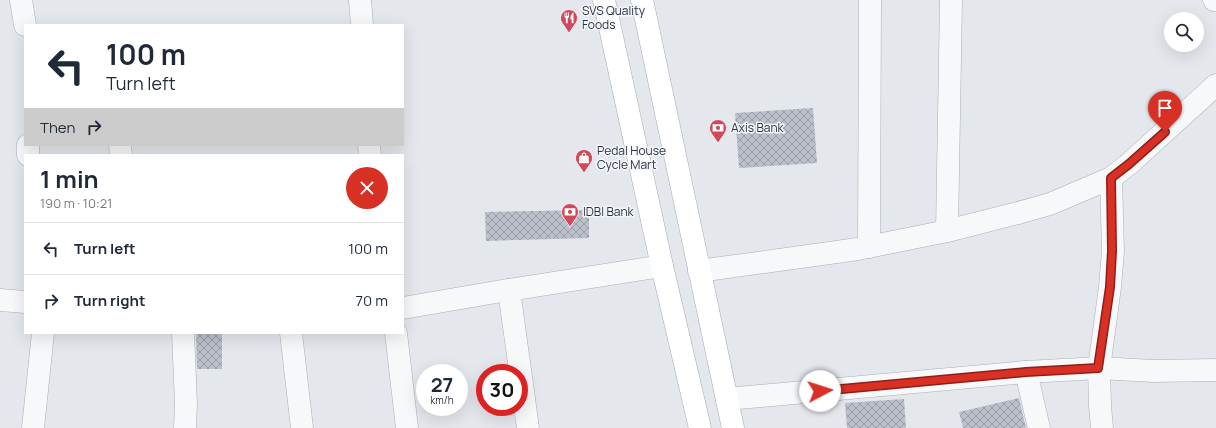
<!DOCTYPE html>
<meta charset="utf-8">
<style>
body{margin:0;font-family:Manrope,sans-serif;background:#f2f2f3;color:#1f2937;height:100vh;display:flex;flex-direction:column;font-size:15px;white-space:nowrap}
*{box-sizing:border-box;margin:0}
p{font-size:13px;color:#747a83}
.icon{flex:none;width:22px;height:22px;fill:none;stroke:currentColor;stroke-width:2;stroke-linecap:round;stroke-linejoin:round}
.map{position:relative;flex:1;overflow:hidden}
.details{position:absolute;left:24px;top:154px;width:380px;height:180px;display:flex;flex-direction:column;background:#fff;border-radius:0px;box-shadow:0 4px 16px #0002}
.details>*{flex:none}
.top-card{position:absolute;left:24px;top:24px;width:380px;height:122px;border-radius:0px;box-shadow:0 4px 16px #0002;background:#fff;color:#1f2937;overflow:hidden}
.fabs{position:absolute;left:1164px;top:12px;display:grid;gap:8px}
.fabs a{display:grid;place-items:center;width:40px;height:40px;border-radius:50%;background:#fff;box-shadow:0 4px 16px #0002;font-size:20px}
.speed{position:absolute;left:416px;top:364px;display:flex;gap:8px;font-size:20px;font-weight:700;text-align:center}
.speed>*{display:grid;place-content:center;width:52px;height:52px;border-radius:50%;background:#fff;box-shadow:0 4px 16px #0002;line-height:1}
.speed small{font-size:10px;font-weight:400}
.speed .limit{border:6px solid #d22;background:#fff;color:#111}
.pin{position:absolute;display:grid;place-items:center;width:34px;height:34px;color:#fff;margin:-41px -17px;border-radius:50% 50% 50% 0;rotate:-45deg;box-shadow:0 0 4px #0007}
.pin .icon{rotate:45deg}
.me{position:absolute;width:44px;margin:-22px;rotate:85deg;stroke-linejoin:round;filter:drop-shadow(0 0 3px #0008)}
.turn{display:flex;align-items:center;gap:14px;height:84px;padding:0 16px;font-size:18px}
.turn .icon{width:52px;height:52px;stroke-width:2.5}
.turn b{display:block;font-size:28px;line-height:34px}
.then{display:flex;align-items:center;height:38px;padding:0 16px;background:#0003;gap:8px;font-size:15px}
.round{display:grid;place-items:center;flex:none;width:42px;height:42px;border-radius:21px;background:#f2f2f3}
.headline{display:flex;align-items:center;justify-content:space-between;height:68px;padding:0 16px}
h1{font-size:24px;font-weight:700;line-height:30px}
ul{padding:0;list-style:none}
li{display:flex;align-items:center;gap:12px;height:52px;padding:0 16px;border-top:1px solid #e0e1e3}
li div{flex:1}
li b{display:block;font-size:15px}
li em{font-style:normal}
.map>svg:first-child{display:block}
.building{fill:url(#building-cross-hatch)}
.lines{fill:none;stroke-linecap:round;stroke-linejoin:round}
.street-casing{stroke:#a9aeb7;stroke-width:23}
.primary-casing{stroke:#a3abb8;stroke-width:23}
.street{stroke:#f7f8fa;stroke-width:22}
.primary{stroke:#fff;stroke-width:22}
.route-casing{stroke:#8d1f18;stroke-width:10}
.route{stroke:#d93025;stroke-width:7}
.labels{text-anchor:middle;stroke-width:3;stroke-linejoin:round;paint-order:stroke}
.poi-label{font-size:12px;fill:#2b3445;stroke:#f4f6f9;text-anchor:start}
</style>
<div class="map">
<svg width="1216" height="428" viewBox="0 0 1216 428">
<defs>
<pattern id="building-cross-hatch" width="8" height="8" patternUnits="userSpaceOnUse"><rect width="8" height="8" fill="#bbc0ca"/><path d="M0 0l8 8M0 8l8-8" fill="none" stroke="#989da6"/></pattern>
</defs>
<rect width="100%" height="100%" fill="#e4e7ec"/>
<g class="building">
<path d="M 813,108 L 817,163 L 739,168 L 735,113 Z"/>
<path d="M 589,210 L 589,238 L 486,241 L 485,212 Z"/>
<path d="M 196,333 L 222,333 L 222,369 L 197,369 Z"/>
<path d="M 1019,398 L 1026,428 L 963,428 L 959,412 Z"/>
<path d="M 904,399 L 906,428 L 847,428 L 845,403 Z"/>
</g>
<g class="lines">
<defs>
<g id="street">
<path d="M 21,0 L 25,25"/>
<path d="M 360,0 L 362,25"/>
<path d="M 1214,0 L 1216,0"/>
<path d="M 28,145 L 28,155"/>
<path d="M 120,145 L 121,155"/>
<path d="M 369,145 L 370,155"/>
<path d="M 947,231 L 1018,213 L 1050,204 L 1111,178"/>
<path d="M 869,247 L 870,0"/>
<path d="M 699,271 L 858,249 L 947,231 L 951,0"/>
<path d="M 509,290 L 528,428"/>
<path d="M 0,300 L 25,302"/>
<path d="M 403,308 L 496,292 L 662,266"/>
<path d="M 183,333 L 186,404 L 185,428"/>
<path d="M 291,333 L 302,428"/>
<path d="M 396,333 L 407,428"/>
<path d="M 1026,372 L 1039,428"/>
<path d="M 727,399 L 1026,372 L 1099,368 L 1153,371 L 1216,370"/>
<path d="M 33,428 L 43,333"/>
<path d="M 1102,428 L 1100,406 L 1099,368 L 1110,287 L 1113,251 L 1111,178 L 1129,164 L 1216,85"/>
</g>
<g id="primary">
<path d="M 604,0 L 662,266 L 700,428"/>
<path d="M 642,0 L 733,428"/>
</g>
</defs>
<use href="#street" class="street-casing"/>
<use href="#primary" class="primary-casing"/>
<use href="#street" class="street"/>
<use href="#primary" class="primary"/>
</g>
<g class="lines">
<defs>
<path id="route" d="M 820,391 L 1026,372 L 1098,368 L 1110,287 L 1112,251 L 1111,178 L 1129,164 L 1165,132"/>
</defs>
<use href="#route" class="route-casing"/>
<use href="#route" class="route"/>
</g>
<defs>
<symbol id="restaurant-pin" viewBox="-11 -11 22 30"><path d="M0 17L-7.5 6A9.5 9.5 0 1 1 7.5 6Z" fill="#d1495b" stroke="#f4f6f9"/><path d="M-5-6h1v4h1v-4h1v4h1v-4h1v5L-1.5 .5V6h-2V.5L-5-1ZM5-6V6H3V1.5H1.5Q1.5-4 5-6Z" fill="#fff"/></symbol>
<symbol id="bank-pin" viewBox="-11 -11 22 30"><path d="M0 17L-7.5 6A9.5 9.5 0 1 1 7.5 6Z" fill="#d1495b" stroke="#f4f6f9"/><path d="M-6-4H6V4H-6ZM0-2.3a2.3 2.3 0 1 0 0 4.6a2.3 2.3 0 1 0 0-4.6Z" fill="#fff"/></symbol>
<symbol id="shop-pin" viewBox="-11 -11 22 30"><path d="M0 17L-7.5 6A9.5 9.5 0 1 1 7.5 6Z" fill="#d1495b" stroke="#f4f6f9"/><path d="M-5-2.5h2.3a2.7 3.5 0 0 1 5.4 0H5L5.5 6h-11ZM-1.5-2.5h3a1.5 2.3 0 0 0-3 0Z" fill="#fff"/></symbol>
</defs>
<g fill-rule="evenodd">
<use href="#restaurant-pin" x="559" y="8" width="20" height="27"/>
<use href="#bank-pin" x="708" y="118" width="20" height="27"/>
<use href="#shop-pin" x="574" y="148" width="20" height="27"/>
<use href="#bank-pin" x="560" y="202" width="20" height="27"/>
</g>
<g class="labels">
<g class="poi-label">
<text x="582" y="15">SVS Quality<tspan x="582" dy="14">Foods</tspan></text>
<text x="731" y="132">Axis Bank</text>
<text x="597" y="155">Pedal House<tspan x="597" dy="14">Cycle Mart</tspan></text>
<text x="583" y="216">IDBI Bank</text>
</g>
</g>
</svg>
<div class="fabs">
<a><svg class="icon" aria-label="search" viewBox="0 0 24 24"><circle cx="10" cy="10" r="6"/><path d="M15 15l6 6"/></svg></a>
</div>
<div class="speed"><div>27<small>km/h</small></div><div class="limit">30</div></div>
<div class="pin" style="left:1165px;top:132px;background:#d93025"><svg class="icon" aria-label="arrive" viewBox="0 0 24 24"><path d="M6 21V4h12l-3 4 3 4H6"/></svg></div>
<svg class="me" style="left:820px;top:391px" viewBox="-20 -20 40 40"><circle r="19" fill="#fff"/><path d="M0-13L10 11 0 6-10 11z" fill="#d93025"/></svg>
<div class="top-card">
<div class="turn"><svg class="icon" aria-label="left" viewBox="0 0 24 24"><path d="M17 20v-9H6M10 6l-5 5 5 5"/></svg><div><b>100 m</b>Turn left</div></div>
<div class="then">Then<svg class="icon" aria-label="right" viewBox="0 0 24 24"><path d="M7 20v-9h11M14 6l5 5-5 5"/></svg></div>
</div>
<section class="details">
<div class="headline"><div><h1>1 min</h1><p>190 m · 10:21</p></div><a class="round" style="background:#d93025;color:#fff"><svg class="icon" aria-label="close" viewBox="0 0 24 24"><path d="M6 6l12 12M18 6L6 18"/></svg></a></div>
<ul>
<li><svg class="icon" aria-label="left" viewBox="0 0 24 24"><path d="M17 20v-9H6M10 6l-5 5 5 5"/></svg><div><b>Turn left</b></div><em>100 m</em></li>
<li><svg class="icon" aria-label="right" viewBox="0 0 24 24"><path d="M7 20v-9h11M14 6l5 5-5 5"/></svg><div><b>Turn right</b></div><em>70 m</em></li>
</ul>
</section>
</div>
